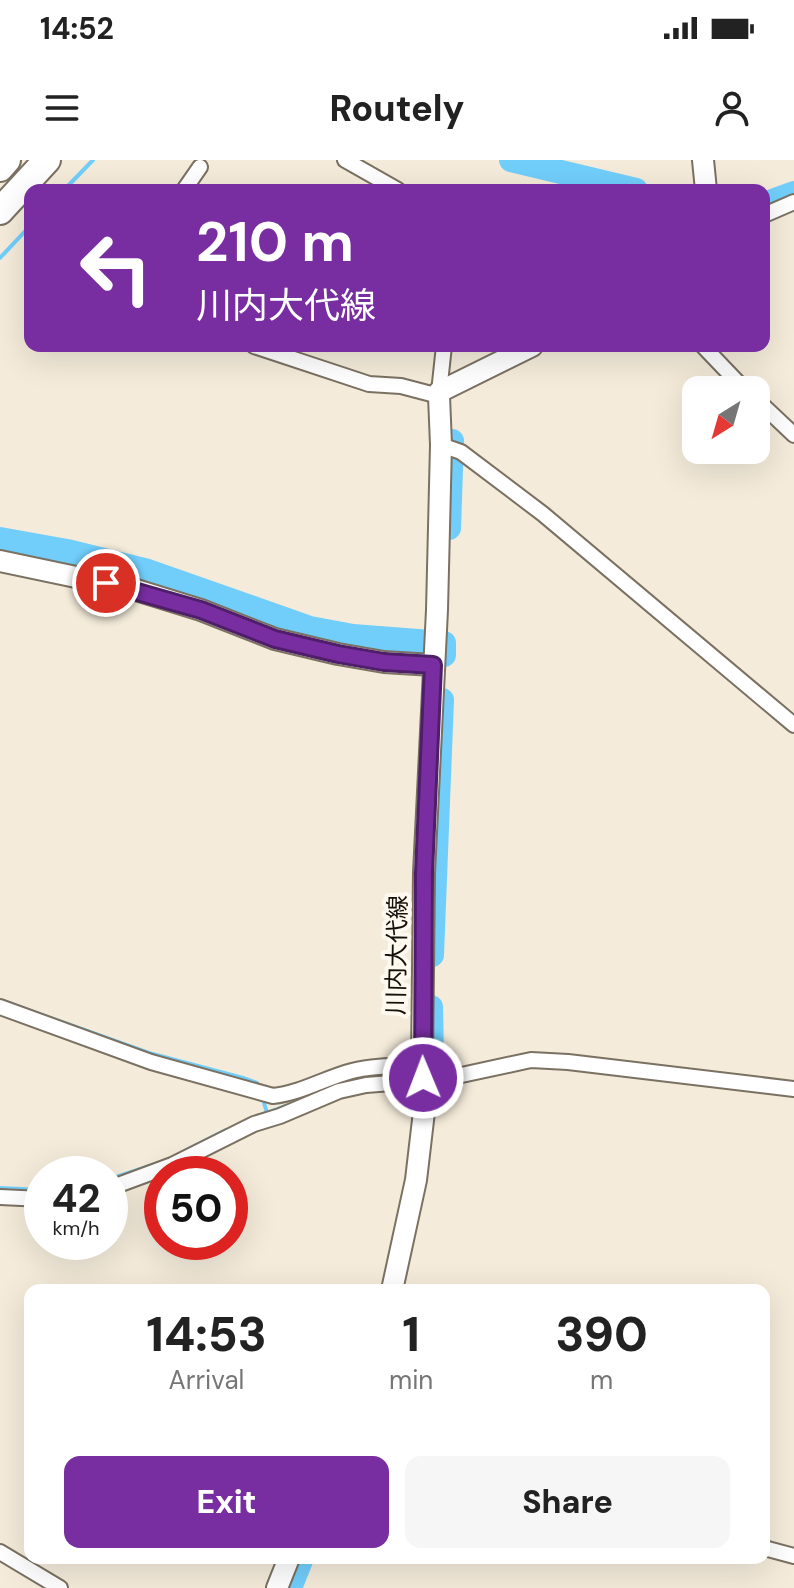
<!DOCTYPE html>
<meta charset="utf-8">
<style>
body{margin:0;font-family:"DM Sans","Noto Sans JP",sans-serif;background:#f6f6f6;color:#222;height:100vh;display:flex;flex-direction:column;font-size:30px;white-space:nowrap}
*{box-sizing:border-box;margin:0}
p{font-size:26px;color:#767676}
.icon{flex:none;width:44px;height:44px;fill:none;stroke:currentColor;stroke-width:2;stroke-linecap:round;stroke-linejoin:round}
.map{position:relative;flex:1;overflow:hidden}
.details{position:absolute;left:24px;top:1124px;width:746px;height:280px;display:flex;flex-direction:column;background:#fff;border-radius:16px;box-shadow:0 8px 32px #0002}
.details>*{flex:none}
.guide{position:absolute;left:24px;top:24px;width:746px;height:168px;border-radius:16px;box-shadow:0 8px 32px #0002;background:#782ea1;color:#fff;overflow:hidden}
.needle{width:52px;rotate:217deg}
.controls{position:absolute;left:682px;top:216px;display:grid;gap:16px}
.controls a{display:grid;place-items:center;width:88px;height:88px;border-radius:16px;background:#fff;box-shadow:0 8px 32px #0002;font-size:40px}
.speed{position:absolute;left:24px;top:996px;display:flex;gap:16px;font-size:40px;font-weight:700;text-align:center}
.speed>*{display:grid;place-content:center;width:104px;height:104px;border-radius:50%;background:#fff;box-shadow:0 8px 32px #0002;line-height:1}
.speed small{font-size:20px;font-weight:400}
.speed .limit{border:12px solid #d22;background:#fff;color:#111}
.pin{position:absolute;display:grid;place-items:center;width:68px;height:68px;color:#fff;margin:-34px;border:4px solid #fff;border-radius:50%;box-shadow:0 2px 8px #0007}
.me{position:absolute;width:88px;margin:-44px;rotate:359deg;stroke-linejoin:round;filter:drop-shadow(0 0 6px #0008)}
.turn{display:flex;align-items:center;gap:28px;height:168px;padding:0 40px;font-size:36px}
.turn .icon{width:104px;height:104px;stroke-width:2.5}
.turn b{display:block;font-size:56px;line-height:68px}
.eta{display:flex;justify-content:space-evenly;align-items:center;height:136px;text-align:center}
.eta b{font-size:48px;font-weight:800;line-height:56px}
.action{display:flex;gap:16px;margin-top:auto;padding:16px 40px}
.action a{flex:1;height:92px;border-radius:16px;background:#782ea1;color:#fff;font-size:32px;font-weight:800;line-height:92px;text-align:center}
.action a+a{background:#f6f6f6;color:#222}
.status{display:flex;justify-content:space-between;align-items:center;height:56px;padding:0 40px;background:#fff;direction:ltr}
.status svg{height:22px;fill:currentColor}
header{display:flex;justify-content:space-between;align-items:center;height:104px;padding:0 40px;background:#fff;font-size:36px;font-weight:800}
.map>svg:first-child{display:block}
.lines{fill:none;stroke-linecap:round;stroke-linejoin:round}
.stream{stroke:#71cefb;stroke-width:4}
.river{stroke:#71cefb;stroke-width:24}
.street-casing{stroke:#7a7162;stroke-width:18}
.secondary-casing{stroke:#7a7162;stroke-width:24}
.highway-casing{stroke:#7a7162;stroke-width:30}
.street{stroke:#fff;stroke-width:14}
.secondary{stroke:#fff;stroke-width:20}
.highway{stroke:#fff;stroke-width:26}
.route-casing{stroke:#4e1e69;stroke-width:20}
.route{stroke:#782ea1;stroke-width:14}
.labels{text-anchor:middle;stroke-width:8;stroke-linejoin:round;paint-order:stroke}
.street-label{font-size:24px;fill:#13100a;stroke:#fef9ee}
</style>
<div class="status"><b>14:52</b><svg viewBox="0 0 49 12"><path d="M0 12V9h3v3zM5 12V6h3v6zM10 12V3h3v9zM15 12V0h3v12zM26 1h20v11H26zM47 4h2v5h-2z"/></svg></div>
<header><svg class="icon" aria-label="menu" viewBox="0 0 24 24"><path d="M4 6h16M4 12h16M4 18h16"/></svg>Routely<svg class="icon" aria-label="person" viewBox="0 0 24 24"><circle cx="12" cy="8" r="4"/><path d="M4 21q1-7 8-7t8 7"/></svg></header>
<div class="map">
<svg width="794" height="1428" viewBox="0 0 794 1428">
<rect width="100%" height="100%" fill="#f4ebda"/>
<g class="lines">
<g class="stream">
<path d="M 64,30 L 93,0"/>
<path d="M 0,98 L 30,66"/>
<path d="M 0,840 L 149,893 L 243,918 L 257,923 L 259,928"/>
<path d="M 334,926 L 349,919 L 412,912"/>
<path d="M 262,936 L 267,953"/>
<path d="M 264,954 L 286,946"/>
<path d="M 177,995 L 226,970"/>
<path d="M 110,1019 L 162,1002"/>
<path d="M 0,1028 L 42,1030"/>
</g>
<g class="river">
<path d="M 511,0 L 636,30"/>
<path d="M 764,44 L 794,33"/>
<path d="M 449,368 L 452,281"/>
<path d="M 0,379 L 67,391 L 148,411 L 310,468 L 353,476 L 444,483 L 444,495"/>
<path d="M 432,795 L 442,540"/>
<path d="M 431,847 L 433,943"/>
<path d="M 290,1428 L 302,1398"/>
</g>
<defs>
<g id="street">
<path d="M 345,0 L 398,30"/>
<path d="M 184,30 L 200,7"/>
<path d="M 764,55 L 794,42"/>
<path d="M 254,186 L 369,224 L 401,226 L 439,236"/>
<path d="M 703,186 L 745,230"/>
<path d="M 439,232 L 444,186"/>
<path d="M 756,239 L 794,275"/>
<path d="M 441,285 L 461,292 L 543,354 L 794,565"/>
<path d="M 0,847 L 151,902 L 273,936 C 301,933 325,918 352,911 C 375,905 399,906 422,905"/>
<path d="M 110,1028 L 172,1005 L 254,964 L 280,956 L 339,931 L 366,925 L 443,919 L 531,900 L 568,902 L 794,929"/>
<path d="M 0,1037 L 42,1039"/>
<path d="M 764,1388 L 794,1396"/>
<path d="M 0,1392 L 60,1428"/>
</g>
<g id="secondary">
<path d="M 703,0 L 706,30"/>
<path d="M 0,401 L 133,429 L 201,450 L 275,479 L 338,494 L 384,502 L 433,505"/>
<path d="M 392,1130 L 416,1020 L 425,943 L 422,905 L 424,713 L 437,450 L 441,285 L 439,236 L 439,232 L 532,186"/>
<path d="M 277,1428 L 289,1398"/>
</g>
<g id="highway">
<path d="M 0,8 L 7,0"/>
<path d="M 0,51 L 47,0"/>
</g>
</defs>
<use href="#street" class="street-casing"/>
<use href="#secondary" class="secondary-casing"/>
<use href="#highway" class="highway-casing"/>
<use href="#street" class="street"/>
<use href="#secondary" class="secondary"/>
<use href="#highway" class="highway"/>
</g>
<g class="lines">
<defs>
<path id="route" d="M 106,423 L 201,450 L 275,479 L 338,494 L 384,502 L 433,505 L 424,713 L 423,918"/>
</defs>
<use href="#route" class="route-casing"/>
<use href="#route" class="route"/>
</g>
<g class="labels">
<g class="street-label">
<text transform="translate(397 795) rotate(-89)" y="8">川内大代線</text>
</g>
</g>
</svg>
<div class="controls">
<a><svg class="needle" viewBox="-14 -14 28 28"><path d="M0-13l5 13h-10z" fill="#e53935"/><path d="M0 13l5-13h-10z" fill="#767676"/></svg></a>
</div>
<div class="speed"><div>42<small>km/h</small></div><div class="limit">50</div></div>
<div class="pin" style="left:106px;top:423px;background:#d93025"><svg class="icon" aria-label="arrive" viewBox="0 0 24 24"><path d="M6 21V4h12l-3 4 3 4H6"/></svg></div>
<svg class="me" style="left:423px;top:918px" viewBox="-20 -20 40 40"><circle r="17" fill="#782ea1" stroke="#fff" stroke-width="3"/><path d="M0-11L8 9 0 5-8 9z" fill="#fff"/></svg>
<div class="guide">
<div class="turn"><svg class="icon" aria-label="left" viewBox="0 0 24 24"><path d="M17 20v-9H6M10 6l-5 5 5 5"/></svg><div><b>210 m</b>川内大代線</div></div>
</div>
<section class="details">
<div class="eta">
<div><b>14:53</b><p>Arrival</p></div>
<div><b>1</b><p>min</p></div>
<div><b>390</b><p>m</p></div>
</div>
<div class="action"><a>Exit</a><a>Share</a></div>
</section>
</div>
